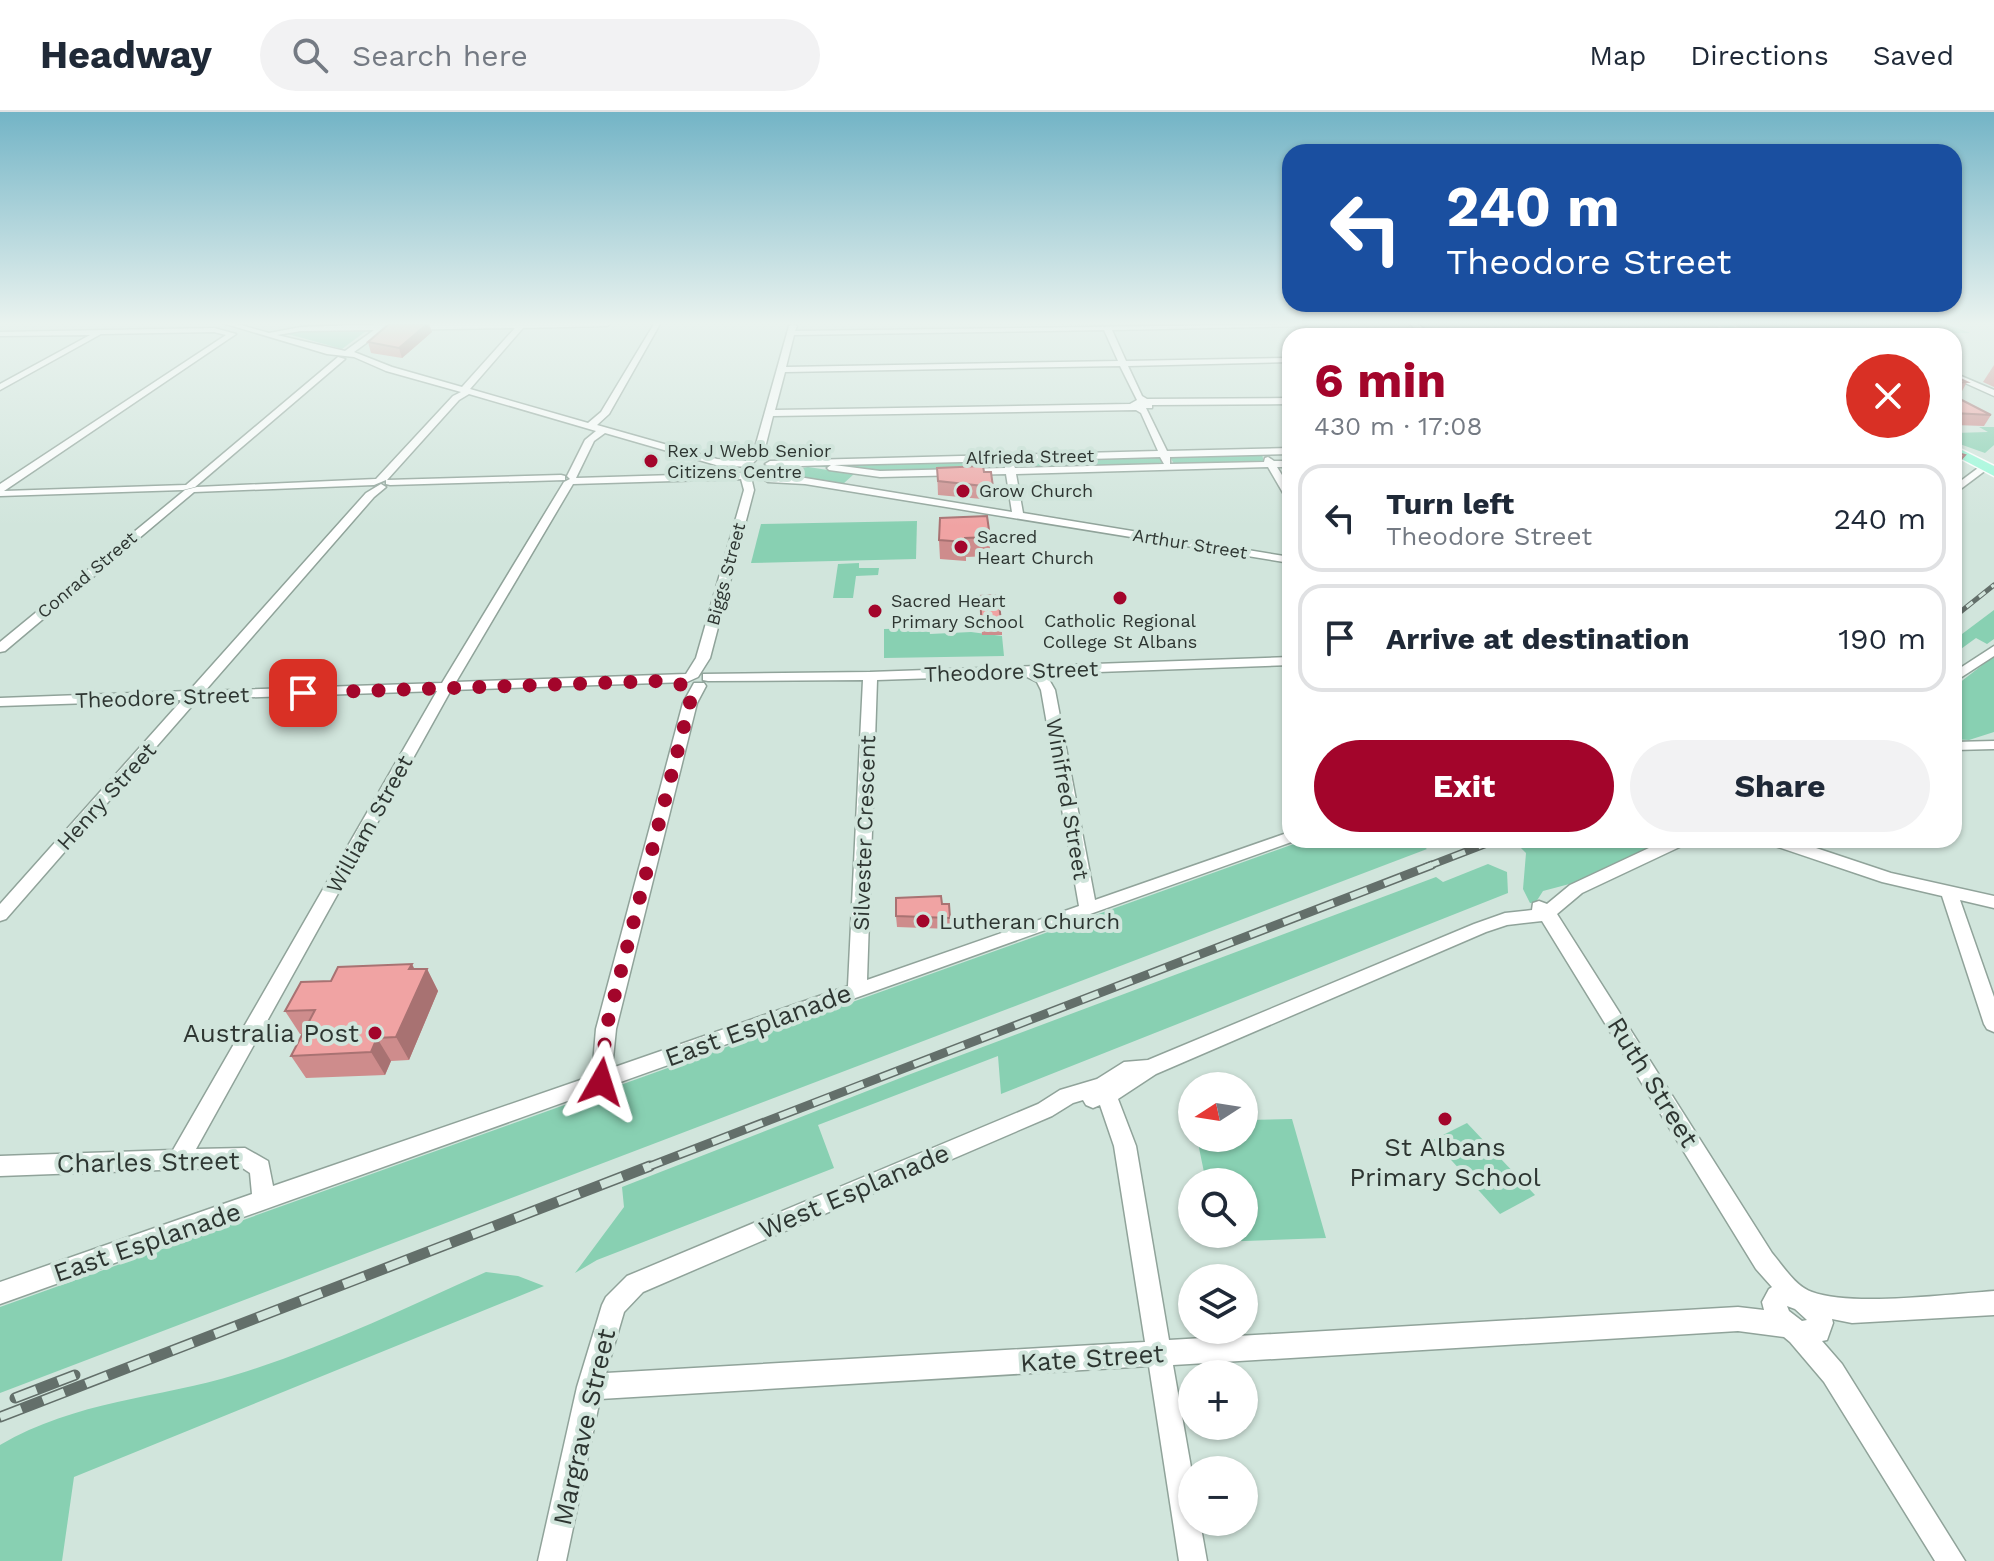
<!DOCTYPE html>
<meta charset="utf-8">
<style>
body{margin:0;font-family:"Work Sans",sans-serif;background:#f2f2f3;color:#1f2937;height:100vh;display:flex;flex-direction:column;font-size:30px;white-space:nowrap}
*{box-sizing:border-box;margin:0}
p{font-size:26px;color:#747a83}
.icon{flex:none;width:44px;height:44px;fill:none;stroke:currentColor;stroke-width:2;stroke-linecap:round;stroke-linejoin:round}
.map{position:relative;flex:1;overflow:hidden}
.panel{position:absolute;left:1282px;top:216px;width:680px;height:520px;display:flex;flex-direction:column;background:#fff;border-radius:24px;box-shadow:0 2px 6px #0004}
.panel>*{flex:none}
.hud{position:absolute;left:1282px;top:32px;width:680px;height:168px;border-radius:24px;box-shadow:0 2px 6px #0004;background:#1a4fa0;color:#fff;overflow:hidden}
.needle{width:52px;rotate:258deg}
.controls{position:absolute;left:1178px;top:960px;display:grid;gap:16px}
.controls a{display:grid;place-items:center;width:80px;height:80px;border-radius:50%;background:#fff;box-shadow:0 2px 6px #0004;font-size:40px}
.pin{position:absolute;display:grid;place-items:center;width:68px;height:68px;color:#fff;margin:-34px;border-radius:16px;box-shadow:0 4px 12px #0006}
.me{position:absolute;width:88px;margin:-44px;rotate:6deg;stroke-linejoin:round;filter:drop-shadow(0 0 6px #0008)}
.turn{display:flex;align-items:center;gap:28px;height:168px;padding:0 32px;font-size:36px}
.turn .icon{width:104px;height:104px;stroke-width:2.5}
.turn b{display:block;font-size:56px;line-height:68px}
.round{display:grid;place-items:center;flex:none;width:84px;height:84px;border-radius:42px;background:#f2f2f3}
.head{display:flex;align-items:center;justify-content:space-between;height:136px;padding:0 32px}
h1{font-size:48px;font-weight:700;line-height:60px;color:#a3052b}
.action{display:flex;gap:16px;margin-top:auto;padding:16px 32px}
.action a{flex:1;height:92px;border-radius:48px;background:#a3052b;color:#fff;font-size:32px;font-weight:700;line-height:92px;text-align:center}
.action a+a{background:#f2f2f3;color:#1f2937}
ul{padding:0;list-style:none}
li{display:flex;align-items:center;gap:24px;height:108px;margin:0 16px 12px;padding:0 16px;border:4px solid #e0e1e3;border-radius:24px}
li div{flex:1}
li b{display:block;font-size:30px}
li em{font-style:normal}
header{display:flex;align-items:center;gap:48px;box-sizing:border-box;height:112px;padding:0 40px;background:#fff;border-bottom:2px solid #e0e1e3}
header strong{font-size:38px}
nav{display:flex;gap:44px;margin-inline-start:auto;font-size:28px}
.search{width:560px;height:72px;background:#f2f2f3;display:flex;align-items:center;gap:20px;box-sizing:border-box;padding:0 28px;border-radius:44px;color:#747a83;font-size:30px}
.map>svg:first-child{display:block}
.green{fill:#88d0b2}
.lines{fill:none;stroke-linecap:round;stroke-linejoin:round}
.minor-casing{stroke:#90a39a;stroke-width:3}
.major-casing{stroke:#fff;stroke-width:3}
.minor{fill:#fff;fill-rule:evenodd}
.major{fill:#98fad9;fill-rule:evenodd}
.rail-far3-casing{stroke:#636f6a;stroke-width:5}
.rail-far2-casing{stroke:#636f6a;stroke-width:8}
.rail-far1-casing{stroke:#636f6a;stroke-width:9}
.rail-casing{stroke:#636f6a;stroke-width:11}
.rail-far3{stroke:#d1e5dc;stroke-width:3;stroke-dasharray:8;stroke-linecap:butt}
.rail-far2{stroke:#d1e5dc;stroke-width:5;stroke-dasharray:14;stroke-linecap:butt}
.rail-far1{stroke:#d1e5dc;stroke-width:6;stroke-dasharray:18;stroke-linecap:butt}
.rail{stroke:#d1e5dc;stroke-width:8;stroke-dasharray:23;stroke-linecap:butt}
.wall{fill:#ce8c8c}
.shaded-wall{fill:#a87272}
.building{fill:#f0a3a3;stroke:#a87272;stroke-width:2}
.route{stroke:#a3052b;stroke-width:14;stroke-dasharray:0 25.2}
.poi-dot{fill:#a3052b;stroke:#d1e5dc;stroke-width:3}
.labels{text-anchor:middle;stroke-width:8;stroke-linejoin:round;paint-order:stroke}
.far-poi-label{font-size:18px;fill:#2e3632;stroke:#d1e5dc;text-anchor:start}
.far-street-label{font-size:18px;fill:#2e3632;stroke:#d1e5dc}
.street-label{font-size:22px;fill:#2e3632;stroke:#d1e5dc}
.poi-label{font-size:22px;fill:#2e3632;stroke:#d1e5dc;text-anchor:start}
.near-street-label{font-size:26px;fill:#2e3632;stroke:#d1e5dc}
.near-poi-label{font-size:26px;fill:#2e3632;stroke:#d1e5dc;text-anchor:end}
</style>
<header>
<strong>Headway</strong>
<div class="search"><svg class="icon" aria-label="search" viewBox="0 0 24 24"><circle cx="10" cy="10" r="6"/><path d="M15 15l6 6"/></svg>Search here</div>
<nav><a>Map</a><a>Directions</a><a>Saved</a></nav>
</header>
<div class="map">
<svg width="1994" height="1449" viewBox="0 0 1994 1449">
<rect width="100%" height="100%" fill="#d1e5dc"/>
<g class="green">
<path d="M 1733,212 L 1947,212 L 1970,221 L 1756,224 Z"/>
<path d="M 366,219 L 342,237 L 288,222 L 295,220 Z"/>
<path d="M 1979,315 L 1994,315 L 1994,333 L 1985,341 L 1954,330 L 1954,321 L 1988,320 Z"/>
<path d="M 1262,342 L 1264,351 L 1174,352 L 1169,343 Z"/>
<path d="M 1157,343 L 1161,345 L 1162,352 L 1016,356 L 1011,348 Z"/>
<path d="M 1005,348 L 1005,356 L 865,360 L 808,353 Z"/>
<path d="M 808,355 L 854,362 L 843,372 L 813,368 L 788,359 Z"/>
<path d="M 917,409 L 916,447 L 751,451 L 761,412 Z"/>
<path d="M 859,451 L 859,456 L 879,456 L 878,463 L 856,464 L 853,486 L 833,486 L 838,452 Z"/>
<path d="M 1994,498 L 1994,527 L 1987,532 L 1976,526 L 1954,542 L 1954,528 Z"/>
<path d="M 929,516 L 930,522 L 971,520 L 1002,524 L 1004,544 L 884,546 L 884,517 Z"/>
<path d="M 1994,544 L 1994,620 L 1969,628 L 1954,627 L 1954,575 Z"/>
<path d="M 1305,728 L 1415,728 L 1427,737 L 0,1281 L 0,1195 Z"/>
<path d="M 1535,728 L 1668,728 L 1577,770 L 1543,779 L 1536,790 L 1530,791 L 1523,777 L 1526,741 L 1519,734 Z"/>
<path d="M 1488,752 L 1507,760 L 1508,781 L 1001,982 L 998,944 L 818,1013 L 834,1056 L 597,1148 L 575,1161 L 624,1095 L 622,1075 L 908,963 L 1436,765 L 1443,770 Z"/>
<path d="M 1292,1007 L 1326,1126 L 1218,1130 L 1217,1122 L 1244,1122 L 1244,1070 L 1206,1070 L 1197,1026 L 1244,1026 L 1244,1008 Z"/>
<path d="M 1467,1011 L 1535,1083 L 1500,1102 L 1433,1028 Z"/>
<path d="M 486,1160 L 518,1164 L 544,1174 L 74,1365 L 62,1449 L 0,1449 L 0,1333 C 77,1288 157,1287 238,1262 C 323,1236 405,1196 486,1160 Z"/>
</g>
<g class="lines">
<defs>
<g id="minor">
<path d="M 226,212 L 237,212 L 269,221 L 301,215 L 383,212 L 610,212 L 607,214 L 523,216 L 470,277 L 588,311 L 601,300 L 654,212 L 660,212 L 609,302 L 597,313 L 717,347 L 746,349 L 754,339 L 789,214 L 793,212 L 797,214 L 795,219 L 1308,212 L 1304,214 L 1112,218 L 1126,249 L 1290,246 L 1290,250 L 1128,254 L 1142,284 L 1147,287 L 1290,286 L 1290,292 L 1152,293 L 1152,296 L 1146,296 L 1167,339 L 1290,336 L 1290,342 L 1170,345 L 1170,352 L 1264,350 L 1265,346 L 1268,345 L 1274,349 L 1290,349 L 1290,355 L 1277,355 L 1290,376 L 1290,387 L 1286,386 L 1268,355 L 1016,362 L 1023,401 L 1290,445 L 1290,451 L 805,372 L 768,370 L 763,367 L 768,364 L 805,366 L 1012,400 L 1006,362 L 880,365 L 829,358 L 827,356 L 831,353 L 770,355 L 765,352 L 770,349 L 1158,339 L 1141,301 L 1136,298 L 773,304 L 764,340 L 749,355 L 716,353 L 605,321 L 594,329 L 576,366 L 741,361 L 751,365 L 754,378 L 710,546 L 698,565 L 687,570 L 451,578 L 196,1037 L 245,1036 L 268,1049 L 273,1074 L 592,964 L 596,917 L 683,591 L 694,571 L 704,571 L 706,574 L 697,591 L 616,917 L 612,956 L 848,874 L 863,568 L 708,569 L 703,568 L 703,562 L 870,560 L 1290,545 L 1290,553 L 1042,562 L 1047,564 L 1055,578 L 1095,788 L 1284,722 L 1290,721 L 1290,728 L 1297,728 L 0,1192 L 0,1170 L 252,1082 L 250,1061 L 241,1055 L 0,1064 L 0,1044 L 173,1038 L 437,579 L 198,587 L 6,807 L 0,809 L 0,792 L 182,588 L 0,594 L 0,586 L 189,579 L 366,381 L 381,372 L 386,375 L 374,385 L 205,579 L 442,571 L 564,370 L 570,367 L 567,364 L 585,328 L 596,319 L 469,282 L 459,288 L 387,368 L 561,363 L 565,364 L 565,368 L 390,373 L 386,372 L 386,368 L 374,373 L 194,380 L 5,539 L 0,540 L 0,530 L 185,378 L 197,375 L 376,367 L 453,284 L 461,280 L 386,259 L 354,245 L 327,242 ZM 515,216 L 462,275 L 392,255 L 354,240 L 384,218 ZM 374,218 L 345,239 L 277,223 L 301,219 ZM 1104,218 L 1118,249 L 786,255 L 794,223 ZM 1120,254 L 1137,288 L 1130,292 L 775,298 L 785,260 ZM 1160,345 L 1164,352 L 1015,356 L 1012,349 ZM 1006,349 L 1005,356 L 880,359 L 834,353 ZM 741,367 L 744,378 L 696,546 L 686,562 L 456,570 L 573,372 ZM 1023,563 L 1037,570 L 1041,578 L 1079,794 L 867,868 L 877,568 Z"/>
<path d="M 1410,212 L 1418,212 L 1432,224 L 1423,224 Z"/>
<path d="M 214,216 L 236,222 L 4,379 L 186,373 L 338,245 L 345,247 L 195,375 L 183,378 L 0,384 L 0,372 L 226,223 L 214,220 L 101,222 L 0,278 L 0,272 L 90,223 L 0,224 L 0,220 Z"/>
<path d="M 1954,261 L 1994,278 L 1994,284 L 1954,266 Z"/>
<path d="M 1982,353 L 1990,355 L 1954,382 L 1954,374 Z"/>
<path d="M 1994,534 L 1994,544 L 1954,570 L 1954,560 Z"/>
<path d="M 1994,629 L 1994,637 L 1954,638 L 1954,630 Z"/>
<path d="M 1666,728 L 1688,728 L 1686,732 L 1582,781 L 1557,802 L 1772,1141 C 1783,1154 1796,1175 1812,1180 C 1852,1195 1949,1182 1994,1179 L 1994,1203 L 1852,1211 L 1832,1207 L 1833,1211 L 1827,1228 L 1822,1229 L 1842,1252 L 1965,1449 L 1935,1449 L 1824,1270 L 1790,1230 L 1784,1225 L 1738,1219 L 1173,1253 L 1192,1361 L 1192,1410 L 1200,1410 L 1207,1449 L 1179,1449 L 1149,1254 L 600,1287 L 566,1449 L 538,1449 L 577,1275 L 602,1193 L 606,1185 L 627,1164 L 1038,992 L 1060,978 L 1097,967 L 1124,950 L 1148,948 L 1474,812 L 1505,801 L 1532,798 L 1533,791 L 1539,789 L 1547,792 L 1570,773 ZM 1542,809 L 1756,1157 L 1772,1175 L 1769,1177 L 1762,1190 L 1764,1198 L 1738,1195 L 1169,1228 L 1136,1034 L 1118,987 L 1156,962 L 1486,820 L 1507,813 ZM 1083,988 L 1086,993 L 1093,996 L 1100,993 L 1114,1034 L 1145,1230 L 606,1261 L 624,1200 L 643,1180 L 1052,1004 L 1073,991 ZM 1787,1194 L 1795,1197 L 1807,1208 L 1802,1209 L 1789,1199 Z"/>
<path d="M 1767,728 L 1792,728 L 1891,761 L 1994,784 L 1994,796 L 1960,788 L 1994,885 L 1994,920 L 1987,917 L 1984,912 L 1942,784 L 1882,770 L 1769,732 Z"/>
</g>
<g id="major">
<path d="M 1717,212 L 1729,212 L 1750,224 L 1737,224 Z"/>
<path d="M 1954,334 L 1994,354 L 1994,364 L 1954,343 Z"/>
</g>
</defs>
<use href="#minor" class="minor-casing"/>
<use href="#major" class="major-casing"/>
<use href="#minor" class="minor"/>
<use href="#major" class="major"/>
<defs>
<path id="rail-far3" d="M 1954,505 L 1994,473"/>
<path id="rail-far2" d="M 1426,755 L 1496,728"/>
<path id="rail-far1" d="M 645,1056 L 1432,753"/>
<g id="rail">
<path d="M 15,1286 L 75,1263"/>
<path d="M 0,1305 L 650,1054"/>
</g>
</defs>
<use href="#rail-far3" class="rail-far3-casing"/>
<use href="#rail-far2" class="rail-far2-casing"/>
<use href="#rail-far1" class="rail-far1-casing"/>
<use href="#rail" class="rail-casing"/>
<use href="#rail-far3" class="rail-far3"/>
<use href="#rail-far2" class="rail-far2"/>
<use href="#rail-far1" class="rail-far1"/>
<use href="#rail" class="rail"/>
</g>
<g class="wall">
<path d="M 432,220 L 402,246 L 371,241 L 368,230 Z"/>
<path d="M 1994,253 L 1994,275 L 1983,270 Z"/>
<path d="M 1954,264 L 1967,270 L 1961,281 L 1954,281 Z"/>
<path d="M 1954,284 L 1991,303 L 1984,314 L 1954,313 Z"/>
<path d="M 937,356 L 984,360 L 993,375 L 993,388 L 938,383 Z"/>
<path d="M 990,425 L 990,444 L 966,445 L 966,449 L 940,447 L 939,428 Z"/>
<path d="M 980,484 L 1002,518 L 1002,523 L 982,523 Z"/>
<path d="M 942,792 L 949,792 L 950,817 L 897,815 L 896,804 Z"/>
<path d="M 414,857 L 427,857 L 438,879 L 409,948 L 391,949 L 385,963 L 306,966 L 291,944 L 303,922 L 300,922 L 285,899 L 331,869 Z"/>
</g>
<g class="shaded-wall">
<path d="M 427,212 L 429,212 L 432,220 L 402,246 L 399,236 Z"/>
<path d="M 1965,343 L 1958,355 L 1954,359 L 1954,354 Z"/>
<path d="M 412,852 L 421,870 L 427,857 L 438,879 L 409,948 L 396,925 L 409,857 Z"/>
<path d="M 377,926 L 391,949 L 385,963 L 371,940 Z"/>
</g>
<g class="building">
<path d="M 389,212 L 427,212 L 399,236 L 368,230 Z"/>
<path d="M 1954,264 L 1967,270 L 1954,271 Z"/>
<path d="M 1954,284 L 1991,303 L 1954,301 Z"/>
<path d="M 1954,340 L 1965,343 L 1954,354 Z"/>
<path d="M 983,354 L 984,360 L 991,360 L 993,375 L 938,369 L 937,356 Z"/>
<path d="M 987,404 L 990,425 L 965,426 L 965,430 L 939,428 L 940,406 Z"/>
<path d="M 998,483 L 1002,518 L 982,518 L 980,484 Z"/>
<path d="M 941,784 L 942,792 L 949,792 L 950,806 L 896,804 L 896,786 Z"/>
<path d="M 412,852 L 409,857 L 427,857 L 396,925 L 377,926 L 371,940 L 291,944 L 315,898 L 285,899 L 301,870 L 331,869 L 338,855 Z"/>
</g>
<linearGradient id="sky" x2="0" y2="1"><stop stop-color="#73b4c6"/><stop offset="0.51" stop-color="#eaf3ef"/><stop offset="1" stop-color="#eaf3ef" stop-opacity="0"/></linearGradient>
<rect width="1994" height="414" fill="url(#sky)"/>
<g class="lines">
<path class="route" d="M 303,581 L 660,569 L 689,574 L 690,591 L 606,917 L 601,970"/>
</g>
<g class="poi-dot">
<circle cx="651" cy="349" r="8"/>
<circle cx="963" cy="379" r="8"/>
<circle cx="961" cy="435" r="8"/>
<circle cx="1120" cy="486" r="8"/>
<circle cx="875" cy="499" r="8"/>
<circle cx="923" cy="809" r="8"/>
<circle cx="375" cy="921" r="8"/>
<circle cx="1445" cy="1007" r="8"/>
</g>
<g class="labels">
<g class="far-poi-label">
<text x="667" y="345">Rex J Webb Senior<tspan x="667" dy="21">Citizens Centre</tspan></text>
<text x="979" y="385">Grow Church</text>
<text x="977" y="431">Sacred<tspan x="977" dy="21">Heart Church</tspan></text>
<text x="891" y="495">Sacred Heart<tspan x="891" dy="21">Primary School</tspan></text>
<text x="1120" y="515" text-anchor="middle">Catholic Regional<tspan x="1120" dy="21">College St Albans</tspan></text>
</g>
<g class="far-street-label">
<text transform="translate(1030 345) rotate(-1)" y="6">Alfrieda Street</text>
<text transform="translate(1190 432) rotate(9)" y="6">Arthur Street</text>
<text transform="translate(726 462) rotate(-75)" y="6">Biggs Street</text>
<text transform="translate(87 463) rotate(-40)" y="6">Conrad Street</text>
</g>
<g class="street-label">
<text transform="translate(1011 559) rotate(-2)" y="8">Theodore Street</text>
<text transform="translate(162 585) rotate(-2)" y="8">Theodore Street</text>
<text transform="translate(106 684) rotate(-48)" y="8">Henry Street</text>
<text transform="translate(1068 687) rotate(80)" y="8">Winifred Street</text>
<text transform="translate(369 712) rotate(-61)" y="8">William Street</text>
<text transform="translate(864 721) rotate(-88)" y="8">Silvester Crescent</text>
</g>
<g class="poi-label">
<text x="939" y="817">Lutheran Church</text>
</g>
<g class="near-street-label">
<text transform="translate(758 913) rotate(-20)" y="9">East Esplanade</text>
<text transform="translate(1653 970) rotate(58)" y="9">Ruth Street</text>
<text transform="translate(148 1050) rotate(-1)" y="9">Charles Street</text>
<text transform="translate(854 1079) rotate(-23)" y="9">West Esplanade</text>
<text transform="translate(147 1130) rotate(-19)" y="9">East Esplanade</text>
<text transform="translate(1092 1246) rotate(-4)" y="9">Kate Street</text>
<text transform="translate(584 1315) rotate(-77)" y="9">Margrave Street</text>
</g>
<g class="near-poi-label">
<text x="359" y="930">Australia Post</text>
<text x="1445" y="1044" text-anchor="middle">St Albans<tspan x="1445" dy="30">Primary School</tspan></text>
</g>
</g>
</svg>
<div class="controls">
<a><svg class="needle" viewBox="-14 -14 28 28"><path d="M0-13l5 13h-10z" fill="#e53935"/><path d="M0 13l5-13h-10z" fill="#747a83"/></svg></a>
<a><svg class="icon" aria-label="search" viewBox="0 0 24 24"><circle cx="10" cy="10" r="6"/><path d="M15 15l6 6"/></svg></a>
<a><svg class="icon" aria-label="layers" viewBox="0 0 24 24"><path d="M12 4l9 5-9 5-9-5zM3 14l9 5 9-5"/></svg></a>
<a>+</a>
<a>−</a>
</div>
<div class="pin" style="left:303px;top:581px;background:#d93025"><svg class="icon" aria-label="arrive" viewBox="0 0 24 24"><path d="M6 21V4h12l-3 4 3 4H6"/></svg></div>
<svg class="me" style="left:601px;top:970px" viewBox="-20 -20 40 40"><path d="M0-17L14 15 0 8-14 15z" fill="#a3052b" stroke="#fff" stroke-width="4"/></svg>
<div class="hud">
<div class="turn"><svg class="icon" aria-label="left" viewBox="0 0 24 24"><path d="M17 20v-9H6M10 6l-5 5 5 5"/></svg><div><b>240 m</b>Theodore Street</div></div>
</div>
<section class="panel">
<div class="head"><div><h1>6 min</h1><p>430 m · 17:08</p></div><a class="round" style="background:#d93025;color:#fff"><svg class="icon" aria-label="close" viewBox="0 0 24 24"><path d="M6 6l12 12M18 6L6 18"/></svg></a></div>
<ul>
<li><svg class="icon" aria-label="left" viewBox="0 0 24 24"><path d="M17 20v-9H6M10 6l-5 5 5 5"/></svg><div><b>Turn left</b><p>Theodore Street</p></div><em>240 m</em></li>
<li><svg class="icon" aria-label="arrive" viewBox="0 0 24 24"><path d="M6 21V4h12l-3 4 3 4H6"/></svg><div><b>Arrive at destination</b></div><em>190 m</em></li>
</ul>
<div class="action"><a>Exit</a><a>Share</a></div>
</section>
</div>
